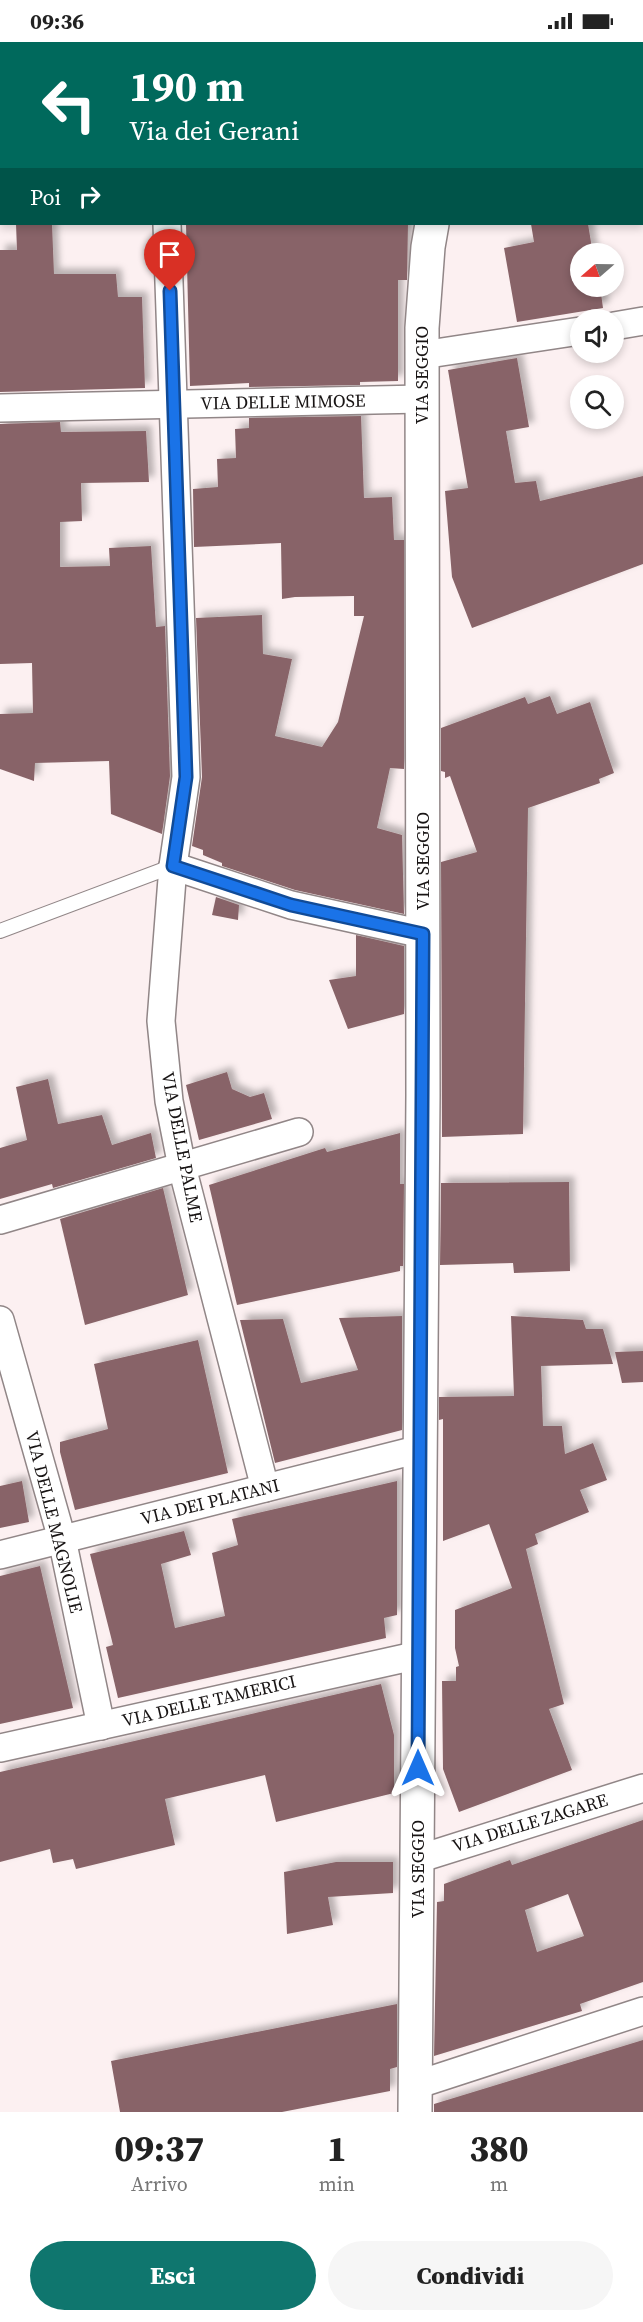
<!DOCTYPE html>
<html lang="it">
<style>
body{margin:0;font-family:"Source Serif 4",serif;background:#f6f6f6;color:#222;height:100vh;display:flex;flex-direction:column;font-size:22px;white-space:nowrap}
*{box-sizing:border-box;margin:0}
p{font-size:20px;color:#767676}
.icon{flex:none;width:33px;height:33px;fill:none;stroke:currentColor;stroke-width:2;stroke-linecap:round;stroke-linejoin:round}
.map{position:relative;height:2070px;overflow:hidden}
.side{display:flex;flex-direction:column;background:#fff;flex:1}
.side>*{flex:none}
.top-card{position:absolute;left:0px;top:0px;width:644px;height:183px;box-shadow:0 3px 9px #0003;background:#00695c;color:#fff;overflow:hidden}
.needle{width:39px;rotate:250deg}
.tools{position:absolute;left:570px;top:201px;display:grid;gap:12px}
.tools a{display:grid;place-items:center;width:54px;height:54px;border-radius:50%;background:#fff;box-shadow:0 3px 9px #0003;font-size:30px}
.pin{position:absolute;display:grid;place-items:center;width:51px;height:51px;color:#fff;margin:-62px -26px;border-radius:50% 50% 50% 0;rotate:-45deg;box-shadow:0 0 6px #0007}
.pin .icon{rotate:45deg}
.me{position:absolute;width:66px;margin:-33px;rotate:0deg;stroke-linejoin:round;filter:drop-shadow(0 0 4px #0008)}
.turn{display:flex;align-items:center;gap:21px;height:126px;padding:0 30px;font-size:27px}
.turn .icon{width:78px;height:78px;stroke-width:2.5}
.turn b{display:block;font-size:42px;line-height:51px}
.then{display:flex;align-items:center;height:57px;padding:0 30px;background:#0003;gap:12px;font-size:22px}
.eta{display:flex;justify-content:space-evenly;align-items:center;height:102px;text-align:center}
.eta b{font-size:36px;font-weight:800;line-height:42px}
.cta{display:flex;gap:12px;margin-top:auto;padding:12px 30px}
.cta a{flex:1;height:69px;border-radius:36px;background:#0f766e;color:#fff;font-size:24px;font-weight:800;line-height:69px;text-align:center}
.cta a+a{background:#f6f6f6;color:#222}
.status{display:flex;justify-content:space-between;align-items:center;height:42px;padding:0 30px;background:#fff;direction:ltr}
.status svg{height:16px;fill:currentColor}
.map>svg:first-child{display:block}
.building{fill:#886468;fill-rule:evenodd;filter:url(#shadow)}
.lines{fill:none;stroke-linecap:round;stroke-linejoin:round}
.service-casing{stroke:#918687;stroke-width:16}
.minor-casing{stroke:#918687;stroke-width:30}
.tertiary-casing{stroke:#918687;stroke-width:36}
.service{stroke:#fff;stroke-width:14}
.minor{stroke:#fff;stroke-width:27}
.tertiary{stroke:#fff;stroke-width:33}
.route-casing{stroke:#114b97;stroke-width:15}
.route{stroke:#1a73e8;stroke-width:10}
.labels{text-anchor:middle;stroke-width:5;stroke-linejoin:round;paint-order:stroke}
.street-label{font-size:18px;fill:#181414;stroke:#fff}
</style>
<div class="status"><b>09:36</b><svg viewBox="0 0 49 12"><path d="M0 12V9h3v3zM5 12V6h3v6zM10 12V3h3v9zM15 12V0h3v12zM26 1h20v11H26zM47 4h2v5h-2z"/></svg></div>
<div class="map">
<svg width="643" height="2070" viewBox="0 0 643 2070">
<defs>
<filter id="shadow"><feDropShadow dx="5.5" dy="-5.5" stdDeviation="3" flood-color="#0004"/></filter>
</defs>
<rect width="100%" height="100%" fill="#fcf0f1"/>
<g class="building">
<path d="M 16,182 L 52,182 L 54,232 L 116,232 L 118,255 L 142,255 L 145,346 L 0,350 L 0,208 L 17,208 Z"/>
<path d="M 186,182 L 408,182 L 407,238 L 398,238 L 398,339 L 360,340 L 360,343 L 249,345 L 249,341 L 190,344 Z"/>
<path d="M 531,182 L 588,182 L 593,212 L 580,212 L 580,244 L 600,244 L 603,266 L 517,280 L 504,206 L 534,200 Z"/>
<path d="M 517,316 L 529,385 L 506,389 L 515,441 L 536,439 L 540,459 L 643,434 L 643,522 L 472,586 L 452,535 L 445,449 L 468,446 L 448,328 Z"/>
<path d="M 361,374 L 364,456 L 392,455 L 394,498 L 404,498 L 404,727 L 390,726 L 377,786 L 402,793 L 404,872 L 295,848 L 222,824 L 222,821 L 203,813 L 203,808 L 192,804 L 202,735 L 196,576 L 262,573 L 263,612 L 292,617 L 275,694 L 322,705 L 338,680 L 364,574 L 354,574 L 354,554 L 295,555 L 282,557 L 281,501 L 194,505 L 193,447 L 218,445 L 217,417 L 236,416 L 235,387 L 249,386 L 249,376 Z"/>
<path d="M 60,380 L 61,390 L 146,389 L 149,440 L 81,441 L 82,479 L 60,480 L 60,525 L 110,524 L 109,506 L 151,504 L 156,585 L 165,584 L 170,734 L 162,792 L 111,772 L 109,719 L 35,721 L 34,739 L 0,727 L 0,672 L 33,671 L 32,621 L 0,622 L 0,382 Z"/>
<path d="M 550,654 L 557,672 L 590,660 L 614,731 L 599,737 L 600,741 L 528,766 L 523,1092 L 442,1095 L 441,820 L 477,810 L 450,734 L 445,736 L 445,730 L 441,729 L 441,686 L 525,655 L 528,662 Z"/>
<path d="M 216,855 L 239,863 L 238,878 L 212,873 Z"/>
<path d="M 356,893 L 404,904 L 404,972 L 348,987 L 329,938 L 356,934 Z"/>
<path d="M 227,1030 L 232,1047 L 250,1055 L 264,1051 L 272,1077 L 199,1098 L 186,1043 Z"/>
<path d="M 48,1037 L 58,1082 L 102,1073 L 112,1103 L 151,1091 L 156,1116 L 53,1146 L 52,1142 L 0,1157 L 0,1106 L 27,1098 L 16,1045 Z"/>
<path d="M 400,1091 L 400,1142 L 404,1142 L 403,1224 L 400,1224 L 400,1229 L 237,1263 L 209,1143 L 325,1106 L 327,1110 Z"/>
<path d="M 569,1140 L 570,1229 L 514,1231 L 513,1221 L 440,1223 L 441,1141 Z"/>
<path d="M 163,1146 L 188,1253 L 85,1283 L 60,1177 Z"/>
<path d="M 402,1274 L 402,1388 L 275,1421 L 240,1278 L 283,1277 L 301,1341 L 358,1328 L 339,1276 Z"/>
<path d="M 511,1274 L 583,1278 L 586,1287 L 603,1287 L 613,1322 L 541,1324 L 543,1384 L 562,1384 L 565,1412 L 593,1401 L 607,1438 L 580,1448 L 589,1470 L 535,1492 L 538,1502 L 526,1507 L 564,1662 L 549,1667 L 572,1728 L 459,1770 L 443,1727 L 442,1639 L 456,1639 L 456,1625 L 459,1624 L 455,1606 L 455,1568 L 512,1546 L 489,1482 L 443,1499 L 443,1377 L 439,1378 L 439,1355 L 514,1354 Z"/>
<path d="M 198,1298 L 228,1431 L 75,1468 L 60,1410 L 60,1400 L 108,1387 L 94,1322 Z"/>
<path d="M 643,1309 L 643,1340 L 622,1341 L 615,1310 Z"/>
<path d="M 22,1439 L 29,1480 L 0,1486 L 0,1444 Z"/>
<path d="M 397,1439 L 397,1573 L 384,1576 L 386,1596 L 118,1656 L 106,1605 L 113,1603 L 90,1512 L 184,1489 L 191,1513 L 161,1522 L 175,1586 L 225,1574 L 212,1511 L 238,1503 L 232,1477 Z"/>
<path d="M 40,1524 L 73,1666 L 0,1682 L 0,1534 Z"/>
<path d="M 381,1642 L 394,1693 L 394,1751 L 276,1780 L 265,1733 L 165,1757 L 175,1803 L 76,1827 L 73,1817 L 53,1821 L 50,1807 L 0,1820 L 0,1730 Z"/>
<path d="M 643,1778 L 643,1940 L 580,1962 L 582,1969 L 434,2014 L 437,1860 L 444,1859 L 444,1842 L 510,1818 L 512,1823 ZM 568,1852 L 584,1894 L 537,1910 L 525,1868 Z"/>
<path d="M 336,1820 L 393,1820 L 393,1851 L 328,1855 L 333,1883 L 287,1892 L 284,1830 Z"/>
<path d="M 397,1962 L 397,2025 L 390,2027 L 390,2049 L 282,2070 L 120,2070 L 111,2019 Z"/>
<path d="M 643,1998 L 643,2070 L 434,2070 L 434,2062 Z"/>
</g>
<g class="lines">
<defs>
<path id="service" d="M 0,889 L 173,824"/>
<g id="minor">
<path d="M 167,182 L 186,735 L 173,824 L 161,979 L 169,1059 L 182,1125 L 265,1446"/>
<path d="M 614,284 L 643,279"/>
<path d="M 422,313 L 580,289"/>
<path d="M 0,366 L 422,357"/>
<path d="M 173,824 L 291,863 L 423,892"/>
<path d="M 0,1178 L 299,1090"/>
<path d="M 0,1278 L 62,1497 L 101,1684"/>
<path d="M 0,1513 L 420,1407"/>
<path d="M 0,1706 L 419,1613"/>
<path d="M 418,1817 L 643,1746"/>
<path d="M 416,2043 L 643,1969"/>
</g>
<g id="tertiary">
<path d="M 506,2 L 506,0"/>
<path d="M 415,2070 L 423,1053 L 422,286 L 428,205 L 432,182"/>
</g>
</defs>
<use href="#service" class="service-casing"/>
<use href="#minor" class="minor-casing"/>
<use href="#tertiary" class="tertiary-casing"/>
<use href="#service" class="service"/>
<use href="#minor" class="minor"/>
<use href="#tertiary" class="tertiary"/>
</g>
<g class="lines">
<defs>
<path id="route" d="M 170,249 L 186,735 L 173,824 L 291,863 L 423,892 L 418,1726"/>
</defs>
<use href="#route" class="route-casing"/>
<use href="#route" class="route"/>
</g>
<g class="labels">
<g class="street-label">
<text transform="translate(422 333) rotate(-90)" y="6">VIA SEGGIO</text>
<text transform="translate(283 360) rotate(-1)" y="6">VIA DELLE MIMOSE</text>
<text transform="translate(423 819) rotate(-90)" y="6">VIA SEGGIO</text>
<text transform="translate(182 1105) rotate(79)" y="6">VIA DELLE PALME</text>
<text transform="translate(210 1460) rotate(-14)" y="6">VIA DEI PLATANI</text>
<text transform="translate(54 1480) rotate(76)" y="6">VIA DELLE MAGNOLIE</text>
<text transform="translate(209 1659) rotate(-13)" y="6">VIA DELLE TAMERICI</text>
<text transform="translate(530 1781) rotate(-17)" y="6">VIA DELLE ZAGARE</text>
<text transform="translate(418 1827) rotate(-90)" y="6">VIA SEGGIO</text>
</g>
</g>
</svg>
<div class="tools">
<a><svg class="needle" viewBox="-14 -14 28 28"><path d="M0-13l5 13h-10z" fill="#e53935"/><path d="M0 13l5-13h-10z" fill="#767676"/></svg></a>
<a><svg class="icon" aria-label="sound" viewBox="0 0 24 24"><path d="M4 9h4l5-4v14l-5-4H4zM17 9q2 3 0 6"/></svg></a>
<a><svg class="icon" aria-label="search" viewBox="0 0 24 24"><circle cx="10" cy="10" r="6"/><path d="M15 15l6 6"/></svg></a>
</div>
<div class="pin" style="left:170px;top:249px;background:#d93025"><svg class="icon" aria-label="arrive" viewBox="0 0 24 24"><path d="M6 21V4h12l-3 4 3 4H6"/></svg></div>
<svg class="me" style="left:418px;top:1726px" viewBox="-20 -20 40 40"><path d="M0-17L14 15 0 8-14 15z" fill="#1a73e8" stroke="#fff" stroke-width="4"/></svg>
<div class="top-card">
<div class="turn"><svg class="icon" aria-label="left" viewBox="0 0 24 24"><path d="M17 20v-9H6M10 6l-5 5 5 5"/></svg><div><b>190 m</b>Via dei Gerani</div></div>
<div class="then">Poi<svg class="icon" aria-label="right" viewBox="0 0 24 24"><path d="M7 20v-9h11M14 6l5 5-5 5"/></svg></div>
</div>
</div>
<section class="side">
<div class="eta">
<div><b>09:37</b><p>Arrivo</p></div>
<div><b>1</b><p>min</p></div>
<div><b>380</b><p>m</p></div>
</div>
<div class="cta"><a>Esci</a><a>Condividi</a></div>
</section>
